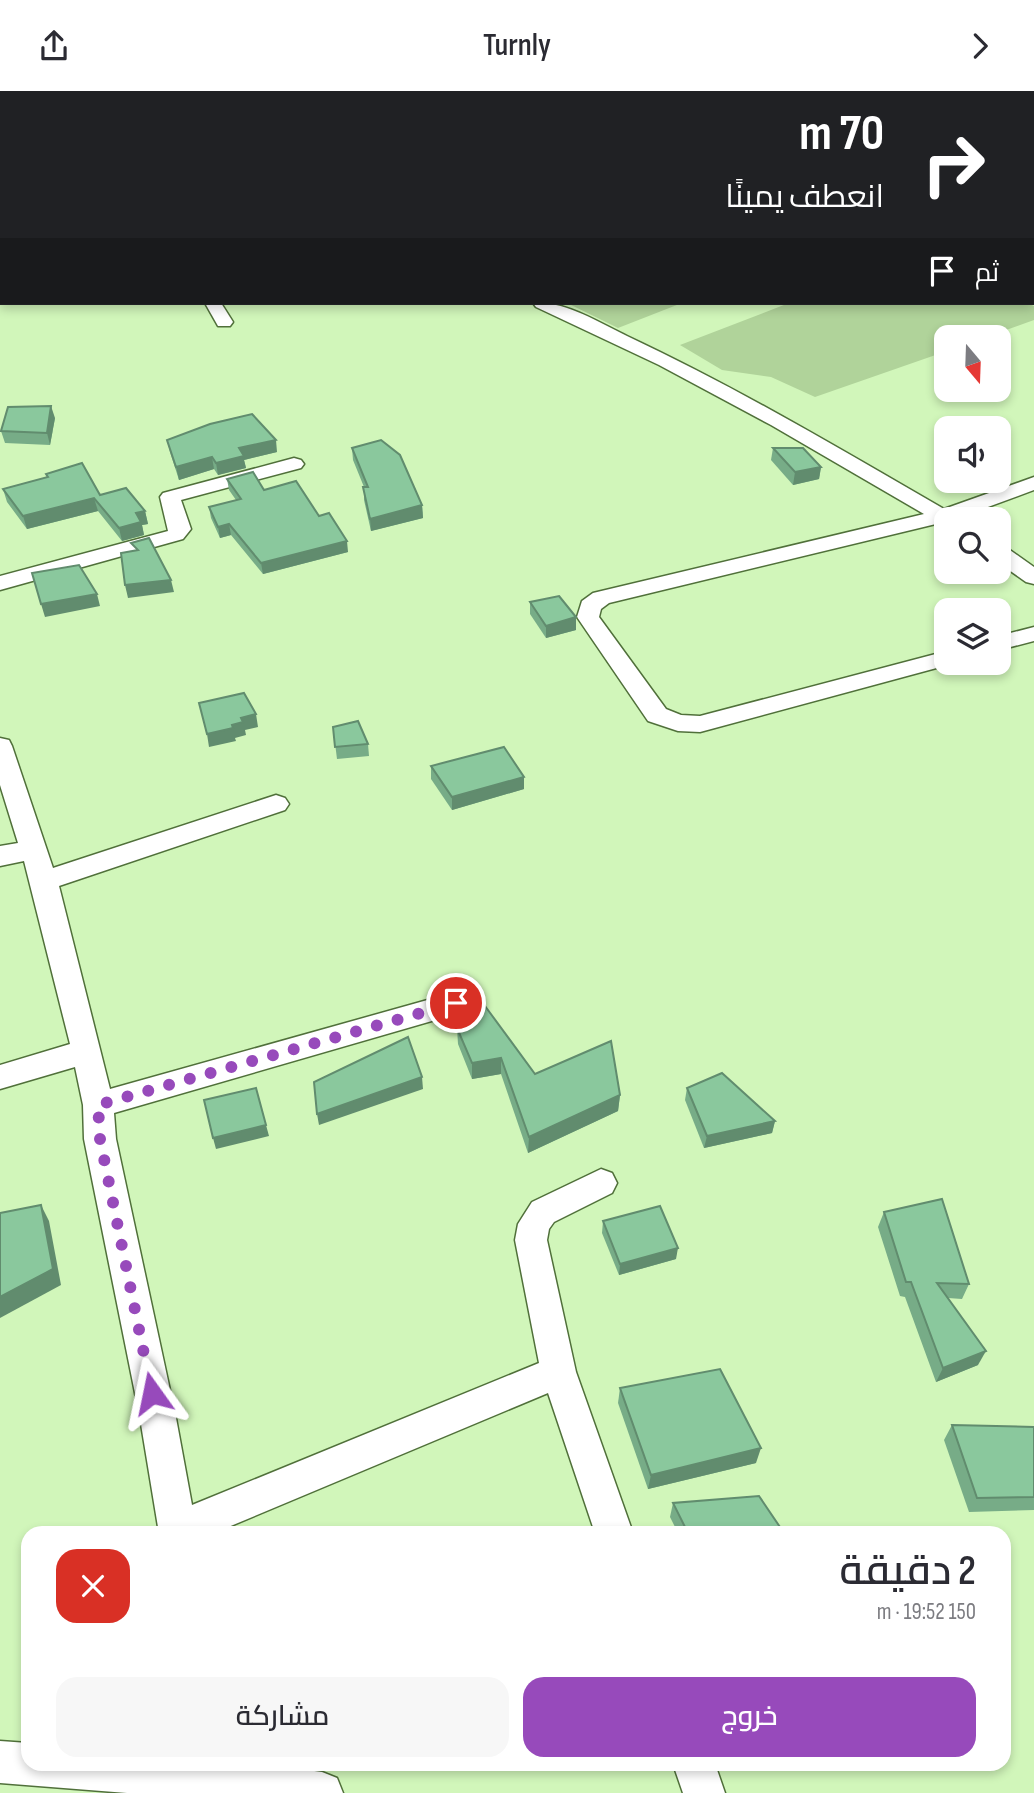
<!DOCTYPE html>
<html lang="ar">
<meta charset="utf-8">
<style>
body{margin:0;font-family:"Sofia Sans Condensed",Cairo,sans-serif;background:#f7f7f7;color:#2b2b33;direction:rtl;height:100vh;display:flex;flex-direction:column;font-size:26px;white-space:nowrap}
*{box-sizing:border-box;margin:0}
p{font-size:23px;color:#7c7c81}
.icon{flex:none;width:38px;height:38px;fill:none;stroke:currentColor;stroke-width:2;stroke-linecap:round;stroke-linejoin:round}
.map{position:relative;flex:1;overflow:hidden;direction:ltr}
.details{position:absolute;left:21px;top:1435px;width:990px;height:245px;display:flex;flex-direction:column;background:#fff;border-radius:21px;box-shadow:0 4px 10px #0003;direction:rtl}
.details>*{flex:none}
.banner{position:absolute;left:0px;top:0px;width:1034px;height:214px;box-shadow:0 4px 10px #0003;direction:rtl;background:#202124;color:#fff;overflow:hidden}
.needle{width:46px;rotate:161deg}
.controls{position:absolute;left:934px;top:234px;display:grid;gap:14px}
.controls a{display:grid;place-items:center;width:77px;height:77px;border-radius:14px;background:#fff;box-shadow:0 4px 10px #0003;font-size:35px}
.pin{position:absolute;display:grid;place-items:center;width:60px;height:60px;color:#fff;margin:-30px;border:4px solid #fff;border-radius:50%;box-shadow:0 2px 7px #0007}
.me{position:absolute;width:77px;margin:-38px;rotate:348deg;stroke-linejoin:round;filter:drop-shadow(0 0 5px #0008)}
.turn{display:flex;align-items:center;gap:24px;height:147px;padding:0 35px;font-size:32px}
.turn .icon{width:91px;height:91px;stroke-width:2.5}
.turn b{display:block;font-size:49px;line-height:60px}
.then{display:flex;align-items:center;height:66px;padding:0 35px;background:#0003;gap:14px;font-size:26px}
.round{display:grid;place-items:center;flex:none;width:74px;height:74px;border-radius:21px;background:#f7f7f7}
.head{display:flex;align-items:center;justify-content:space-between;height:119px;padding:0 35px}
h1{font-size:42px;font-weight:600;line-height:52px}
.button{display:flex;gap:14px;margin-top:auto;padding:14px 35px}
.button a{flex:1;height:80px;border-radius:21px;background:#974abb;color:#fff;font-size:28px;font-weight:600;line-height:80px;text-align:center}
.button a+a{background:#f7f7f7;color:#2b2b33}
header{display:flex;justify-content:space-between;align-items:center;height:91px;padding:0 35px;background:#fff;font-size:32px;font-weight:600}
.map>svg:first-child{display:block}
.green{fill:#b0d39a}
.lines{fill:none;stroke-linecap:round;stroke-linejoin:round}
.minor-casing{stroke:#50703a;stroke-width:3}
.minor{fill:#fff;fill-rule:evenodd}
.wall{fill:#77ac87}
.shaded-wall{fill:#618c6e}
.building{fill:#8ac89d;stroke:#618c6e;stroke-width:2}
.route{stroke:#974abb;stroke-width:12;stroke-dasharray:0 21.6}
</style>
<header><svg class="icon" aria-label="forward" viewBox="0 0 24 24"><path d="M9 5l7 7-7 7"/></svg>Turnly<svg class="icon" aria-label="share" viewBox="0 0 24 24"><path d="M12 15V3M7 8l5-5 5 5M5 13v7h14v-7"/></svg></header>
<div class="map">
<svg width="1034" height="1702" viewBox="0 0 1034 1702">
<rect width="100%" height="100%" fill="#d1f6ba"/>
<g class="green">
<path d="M 567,212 L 682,212 L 618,237 Z"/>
<path d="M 789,212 L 1028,212 L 1034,215 L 1034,229 L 984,247 L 947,247 L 947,260 L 815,306 L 771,286 L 722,279 L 680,254 Z"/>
</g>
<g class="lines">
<defs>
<g id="minor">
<rect x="100" y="0" width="14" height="2"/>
<path d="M 828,0 L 845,0 L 846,2 L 829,2 Z"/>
<rect x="0" y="141" width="2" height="10"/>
<path d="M 205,212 L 221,212 L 233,231 L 230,235 L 218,235 Z"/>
<path d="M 533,212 C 566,210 597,231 627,245 C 736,296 840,358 944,418 L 1034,386 L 1034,399 L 958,427 L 959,429 L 947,429 L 947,435 L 940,432 L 609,512 L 601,518 L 599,526 L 666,618 L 681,624 L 700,625 L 947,560 L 947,572 L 955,572 L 700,641 L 678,640 L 648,630 L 577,526 L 582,510 L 593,502 L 924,423 L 771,334 L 659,274 L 536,216 Z"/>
<path d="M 294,367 L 301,369 L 304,373 L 301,377 L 181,409 L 191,438 L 183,448 L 0,499 L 0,485 L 168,440 L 160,406 L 163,402 Z"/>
<path d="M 999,456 L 1007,457 L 1034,476 L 1034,493 L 1026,491 L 999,472 Z"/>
<path d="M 1034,536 L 1034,550 L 999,559 L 999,545 Z"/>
<path d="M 0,647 L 9,649 L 12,655 L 53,777 L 276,704 L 285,707 L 289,713 L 285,719 L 59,795 L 110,998 L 456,901 L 466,904 L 471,912 L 466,920 L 456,923 L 114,1022 L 116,1048 L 176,1327 L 192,1414 L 539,1272 L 515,1149 L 518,1133 L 532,1111 L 601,1078 L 612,1082 L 617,1092 L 612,1102 L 554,1131 L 549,1138 L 547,1149 L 576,1281 L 633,1442 L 595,1442 L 548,1302 L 214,1442 L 159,1442 L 140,1327 L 84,1048 L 83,1014 L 75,976 L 0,998 L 0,974 L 70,953 L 24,770 L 0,775 L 0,755 L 18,752 L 0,694 Z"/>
<path d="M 0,1650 L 28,1652 L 28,1673 L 261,1673 L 322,1681 L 337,1687 L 343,1702 L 127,1702 L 0,1692 Z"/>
<path d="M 673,1673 L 715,1673 L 725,1702 L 683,1702 Z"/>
</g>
</defs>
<use href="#minor" class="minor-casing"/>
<use href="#minor" class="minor"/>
</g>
<g class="wall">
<path d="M 55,327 L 50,354 L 5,352 L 1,340 Z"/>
<path d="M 167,349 L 277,361 L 244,369 L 246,377 L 218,384 L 214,378 L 179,389 L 170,361 Z"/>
<path d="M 352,357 L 422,414 L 423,427 L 371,440 L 364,409 L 364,396 L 353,369 Z"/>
<path d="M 773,357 L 821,376 L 819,388 L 793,394 L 771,369 Z"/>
<path d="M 46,383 L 145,420 L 148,433 L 142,434 L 144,444 L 122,450 L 98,420 L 27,438 L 7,411 L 3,398 L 47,386 Z"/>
<path d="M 227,388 L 264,399 L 319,425 L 348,461 L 263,483 L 231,444 L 220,447 L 211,427 L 209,416 L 236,409 L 229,399 Z"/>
<path d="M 530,511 L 576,539 L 546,547 L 530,523 Z"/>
<path d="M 333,636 L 368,653 L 369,665 L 337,668 Z"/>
<path d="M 431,675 L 524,686 L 524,698 L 452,719 L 431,688 Z"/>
<path d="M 457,937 L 535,983 L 620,1004 L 618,1020 L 528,1062 L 501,983 L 472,988 L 458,953 Z"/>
<path d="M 687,997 L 775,1030 L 772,1042 L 704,1057 L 685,1009 Z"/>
<path d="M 884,1121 L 969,1193 L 962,1208 L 948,1207 L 978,1274 L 936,1291 L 905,1206 L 900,1205 L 878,1136 Z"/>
<path d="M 603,1130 L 676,1168 L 619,1184 L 602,1142 Z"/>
<path d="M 620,1297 L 756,1372 L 648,1398 L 618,1312 Z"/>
<path d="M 952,1334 L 1034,1336 L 1034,1419 L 969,1421 L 944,1349 Z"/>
<path d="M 673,1412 L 784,1442 L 678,1442 L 670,1426 Z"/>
</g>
<g class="shaded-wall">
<path d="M 51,315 L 55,327 L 50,354 L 47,342 Z"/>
<path d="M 276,349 L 277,361 L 244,369 L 246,377 L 218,384 L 216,372 L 239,357 Z"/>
<path d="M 212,366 L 214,378 L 179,389 L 176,376 Z"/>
<path d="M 821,376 L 819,388 L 793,394 L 795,381 Z"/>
<path d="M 94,407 L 98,420 L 27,438 L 23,425 Z"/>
<path d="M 422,414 L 423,427 L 371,440 L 370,428 Z"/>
<path d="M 145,420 L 148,433 L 142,434 L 144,444 L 122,450 L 119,437 L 136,422 Z"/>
<path d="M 229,433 L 231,444 L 220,447 L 218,436 Z"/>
<path d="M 347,450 L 348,461 L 263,483 L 261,472 Z"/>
<path d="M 171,489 L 174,501 L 128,507 L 125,494 Z"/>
<path d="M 97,503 L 100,515 L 45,526 L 41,513 Z"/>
<path d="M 576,526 L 576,539 L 546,547 L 546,535 Z"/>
<path d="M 256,623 L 258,636 L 245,639 L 246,644 L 235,647 L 236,650 L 209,656 L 207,643 L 232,634 L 241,627 Z"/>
<path d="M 524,686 L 524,698 L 452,719 L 452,706 Z"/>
<path d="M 501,967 L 501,983 L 472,988 L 472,972 Z"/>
<path d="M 422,986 L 423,998 L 319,1034 L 317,1023 Z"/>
<path d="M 620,1004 L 618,1020 L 528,1062 L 529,1046 Z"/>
<path d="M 775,1030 L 772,1042 L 704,1057 L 707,1045 Z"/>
<path d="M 266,1034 L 269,1045 L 216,1058 L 213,1047 Z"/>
<path d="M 41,1114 L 49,1130 L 61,1194 L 0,1227 L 0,1206 Z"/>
<path d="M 678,1157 L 676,1168 L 619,1184 L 620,1173 Z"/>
<path d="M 986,1260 L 978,1274 L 936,1291 L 943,1277 Z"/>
<path d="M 761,1357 L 756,1372 L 648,1398 L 651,1384 Z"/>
</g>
<g class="building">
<path d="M 1032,79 L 1034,81 L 1034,106 L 1032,106 Z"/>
<path d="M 51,315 L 47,342 L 1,340 L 8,316 Z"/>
<path d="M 252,323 L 276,349 L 239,357 L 244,365 L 216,372 L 212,366 L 176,376 L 167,349 L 210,333 Z"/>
<path d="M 381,349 L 400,364 L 422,414 L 370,428 L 363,396 L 368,396 L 352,357 Z"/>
<path d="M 773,357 L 803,357 L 821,376 L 795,381 Z"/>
<path d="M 82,372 L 100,404 L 126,397 L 145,420 L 136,422 L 141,431 L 119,437 L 94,407 L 23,425 L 3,398 L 48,386 L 46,383 Z"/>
<path d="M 253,381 L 264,399 L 296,390 L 319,425 L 329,422 L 347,450 L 261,472 L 229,433 L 218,436 L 209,416 L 241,408 L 227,388 Z"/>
<path d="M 149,447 L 171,489 L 125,494 L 121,462 L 138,459 L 131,452 Z"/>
<path d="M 79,474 L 97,503 L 41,513 L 32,482 Z"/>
<path d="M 559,505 L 576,526 L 546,535 L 530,511 Z"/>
<path d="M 244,602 L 256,623 L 241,627 L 243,631 L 232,634 L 233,637 L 207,643 L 199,612 Z"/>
<path d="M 358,630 L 368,653 L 335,656 L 333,636 Z"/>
<path d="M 504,656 L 524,686 L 452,706 L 431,675 Z"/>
<path d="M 485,915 L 535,983 L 611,950 L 620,1004 L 529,1046 L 501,967 L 472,972 L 457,937 Z"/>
<path d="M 408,946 L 422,986 L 317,1023 L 314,991 Z"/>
<path d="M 722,982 L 775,1030 L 707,1045 L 687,997 Z"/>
<path d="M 256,997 L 266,1034 L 213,1047 L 204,1009 Z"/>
<path d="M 942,1108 L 969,1193 L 937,1192 L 986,1260 L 943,1277 L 911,1191 L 906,1191 L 884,1121 Z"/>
<path d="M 41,1114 L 53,1178 L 0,1206 L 0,1122 Z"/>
<path d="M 660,1115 L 678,1157 L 620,1173 L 603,1130 Z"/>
<path d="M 720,1278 L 761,1357 L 651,1384 L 620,1297 Z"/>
<path d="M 952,1334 L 1034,1336 L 1034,1406 L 977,1407 Z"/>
<path d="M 759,1405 L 784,1442 L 688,1442 L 673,1412 Z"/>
</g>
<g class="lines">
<path class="route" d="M 152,1302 L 100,1048 L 98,1014 L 456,912"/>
</g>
</svg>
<div class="controls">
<a><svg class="needle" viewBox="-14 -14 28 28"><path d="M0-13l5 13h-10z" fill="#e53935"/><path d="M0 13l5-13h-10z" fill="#7c7c81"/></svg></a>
<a><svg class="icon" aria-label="sound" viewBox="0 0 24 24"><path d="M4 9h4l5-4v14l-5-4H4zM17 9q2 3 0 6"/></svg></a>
<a><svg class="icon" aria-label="search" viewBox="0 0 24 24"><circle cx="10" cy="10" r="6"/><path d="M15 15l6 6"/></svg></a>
<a><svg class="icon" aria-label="layers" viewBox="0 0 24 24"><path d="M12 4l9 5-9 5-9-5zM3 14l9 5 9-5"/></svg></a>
</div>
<div class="pin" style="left:456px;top:912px;background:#d93025"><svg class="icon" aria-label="arrive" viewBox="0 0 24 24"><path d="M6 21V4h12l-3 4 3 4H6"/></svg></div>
<svg class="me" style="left:152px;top:1302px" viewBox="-20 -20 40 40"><path d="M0-17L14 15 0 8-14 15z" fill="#974abb" stroke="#fff" stroke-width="4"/></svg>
<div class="banner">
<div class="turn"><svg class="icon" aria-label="right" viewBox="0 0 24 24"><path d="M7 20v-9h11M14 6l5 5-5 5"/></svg><div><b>70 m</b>انعطف يمينًا</div></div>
<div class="then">ثم<svg class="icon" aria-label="arrive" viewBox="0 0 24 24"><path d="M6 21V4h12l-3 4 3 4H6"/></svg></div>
</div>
<section class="details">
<div class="head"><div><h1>2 دقيقة</h1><p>150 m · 19:52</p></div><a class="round" style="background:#d93025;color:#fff"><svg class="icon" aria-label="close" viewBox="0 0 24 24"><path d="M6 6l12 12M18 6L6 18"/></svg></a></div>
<div class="button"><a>خروج</a><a>مشاركة</a></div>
</section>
</div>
